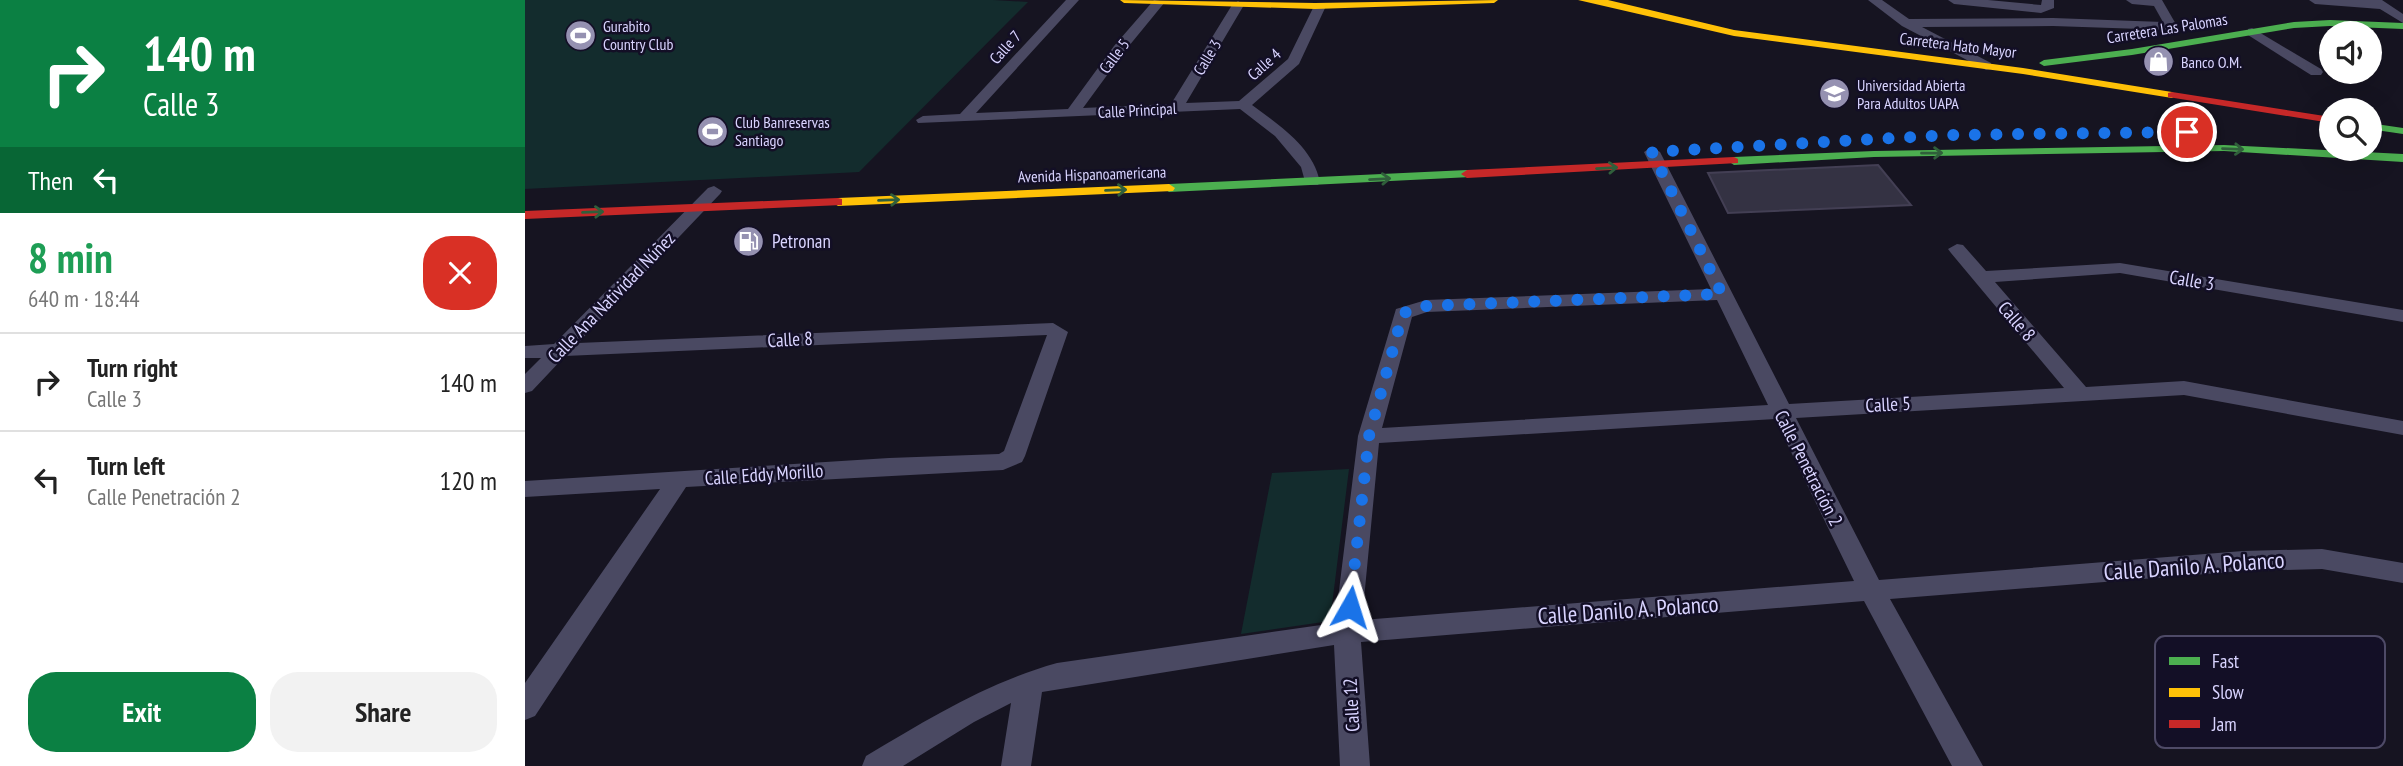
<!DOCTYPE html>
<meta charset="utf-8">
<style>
body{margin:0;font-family:"PT Sans Narrow",sans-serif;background:#f2f2f2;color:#222;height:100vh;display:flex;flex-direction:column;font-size:26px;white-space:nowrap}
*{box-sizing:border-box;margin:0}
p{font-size:23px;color:#767676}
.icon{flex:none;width:38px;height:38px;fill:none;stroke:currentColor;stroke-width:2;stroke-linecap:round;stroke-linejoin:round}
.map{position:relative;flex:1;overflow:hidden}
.panel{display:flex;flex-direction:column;background:#fff;width:525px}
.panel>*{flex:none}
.banner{background:#0b8043;color:#fff;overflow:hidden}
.controls{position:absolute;left:1794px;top:21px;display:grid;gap:14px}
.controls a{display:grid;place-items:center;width:63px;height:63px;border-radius:50%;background:#fff;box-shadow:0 7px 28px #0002;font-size:35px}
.pin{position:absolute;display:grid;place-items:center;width:60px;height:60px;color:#fff;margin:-30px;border:4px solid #fff;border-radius:50%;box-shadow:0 2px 7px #0007}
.me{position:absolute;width:77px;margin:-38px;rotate:6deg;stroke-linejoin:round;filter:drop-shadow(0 0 5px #0008)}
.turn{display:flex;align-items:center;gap:24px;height:147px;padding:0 28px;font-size:32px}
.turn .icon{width:91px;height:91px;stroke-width:2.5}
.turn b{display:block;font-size:49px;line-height:60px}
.then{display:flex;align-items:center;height:66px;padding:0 28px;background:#0003;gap:14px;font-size:26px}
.round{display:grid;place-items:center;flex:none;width:74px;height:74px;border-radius:28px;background:#f2f2f2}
.summary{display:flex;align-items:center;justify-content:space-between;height:119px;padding:0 28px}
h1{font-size:42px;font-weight:600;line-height:52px;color:#1e9e55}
.action{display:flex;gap:14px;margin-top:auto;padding:14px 28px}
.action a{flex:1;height:80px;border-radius:28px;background:#0b8043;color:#fff;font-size:28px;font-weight:600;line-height:80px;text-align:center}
.action a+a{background:#f2f2f2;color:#222}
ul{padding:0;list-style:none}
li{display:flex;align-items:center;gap:21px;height:98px;padding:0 28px;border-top:2px solid #e0e0e0}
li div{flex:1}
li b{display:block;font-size:26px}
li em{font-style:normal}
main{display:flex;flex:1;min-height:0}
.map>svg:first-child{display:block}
.green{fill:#132c2d}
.building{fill:#343243;stroke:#433f54;stroke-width:2}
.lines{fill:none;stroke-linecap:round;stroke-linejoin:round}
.street{fill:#4a4962;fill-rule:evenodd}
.fast{fill:#4caf50;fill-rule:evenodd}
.slow{fill:#ffc107;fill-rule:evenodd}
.jam{fill:#c62828;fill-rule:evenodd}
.oneway{stroke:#305f3b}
.route{stroke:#1a73e8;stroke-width:12;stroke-dasharray:0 21.6}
.labels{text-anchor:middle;stroke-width:5;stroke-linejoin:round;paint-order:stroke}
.far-poi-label{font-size:16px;fill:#d9d4ff;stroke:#130f26;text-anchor:start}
.far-street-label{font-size:16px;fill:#d9d4ff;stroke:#130f26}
.poi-label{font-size:19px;fill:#d9d4ff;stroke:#130f26;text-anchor:start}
.street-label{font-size:19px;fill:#d9d4ff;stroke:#130f26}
.near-street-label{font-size:23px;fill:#d9d4ff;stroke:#130f26}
.key{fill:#130f26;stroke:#4e4a67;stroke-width:2}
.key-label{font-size:19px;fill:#d9d4ff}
</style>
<main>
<section class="panel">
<div class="banner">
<div class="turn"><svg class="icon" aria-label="right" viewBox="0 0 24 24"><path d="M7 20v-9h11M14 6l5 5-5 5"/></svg><div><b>140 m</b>Calle 3</div></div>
<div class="then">Then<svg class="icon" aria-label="left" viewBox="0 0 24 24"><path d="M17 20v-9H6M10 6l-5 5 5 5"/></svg></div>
</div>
<div class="summary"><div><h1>8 min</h1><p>640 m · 18:44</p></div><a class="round" style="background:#d93025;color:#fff"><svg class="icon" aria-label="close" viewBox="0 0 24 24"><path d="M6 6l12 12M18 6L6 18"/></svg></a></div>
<ul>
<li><svg class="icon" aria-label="right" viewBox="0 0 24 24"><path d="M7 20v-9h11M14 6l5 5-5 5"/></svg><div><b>Turn right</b><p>Calle 3</p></div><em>140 m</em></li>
<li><svg class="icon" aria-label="left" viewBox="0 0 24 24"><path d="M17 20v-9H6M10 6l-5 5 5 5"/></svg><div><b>Turn left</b><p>Calle Penetración 2</p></div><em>120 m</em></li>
</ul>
<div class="action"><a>Exit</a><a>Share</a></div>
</section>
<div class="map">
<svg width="1878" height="766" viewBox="0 0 1878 766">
<rect width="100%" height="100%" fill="#161421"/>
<g class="green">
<path d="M 0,0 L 468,0 L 503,2 L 334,172 L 0,189 Z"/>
<path d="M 824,469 L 805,621 L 716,634 L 747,473 Z"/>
</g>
<path class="building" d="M 1353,165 L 1386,205 L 1203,213 L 1183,173 Z"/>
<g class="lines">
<g class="street">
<path d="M 541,0 L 554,0 L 451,113 L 543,109 L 589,46 L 629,0 L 640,2 L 599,52 L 558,108 L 646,104 L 707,5 L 713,1 L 719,5 L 661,103 L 714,101 L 763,59 L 789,6 L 799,3 L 801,6 L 774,64 L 727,105 C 754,125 788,147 795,182 L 793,185 L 781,185 L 776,167 L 750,136 L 715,109 L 393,123 L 391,120 L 398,116 L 435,114 Z"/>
<path d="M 1343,0 L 1357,0 L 1384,19 L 1528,18 L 1638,22 L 1629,6 L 1607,4 L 1601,0 L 1637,0 L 1652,26 L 1646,30 L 1528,26 L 1397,27 L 1466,63 L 1466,69 L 1461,70 L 1377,26 Z"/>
<path d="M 1423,0 L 1463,0 L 1516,5 L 1517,0 L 1529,0 L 1529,8 L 1516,13 L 1429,4 Z"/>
<path d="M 1784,0 L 1857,0 L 1878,14 L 1878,23 L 1855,9 L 1790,4 Z"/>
<path d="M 1727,28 L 1796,69 L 1798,72 L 1796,75 L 1786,75 L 1723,35 L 1723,29 Z"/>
<path d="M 1127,147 L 1135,152 L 1264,404 L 1539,388 L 1426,253 L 1423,249 L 1432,244 L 1438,245 L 1461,271 L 1595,263 L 1878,310 L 1878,322 L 1595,273 L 1470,282 L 1561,387 L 1659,381 L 1878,421 L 1878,435 L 1659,395 L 1271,418 L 1354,580 L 1718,551 L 1797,549 L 1878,563 L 1878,583 L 1797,569 L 1718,571 L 1365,599 L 1458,766 L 1427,766 L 1339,601 L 836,642 L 845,766 L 815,766 L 809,645 L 517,692 L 506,766 L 476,766 L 486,703 L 449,722 L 378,766 L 337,766 L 341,756 C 405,718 461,683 532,663 L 810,623 L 833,436 L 871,309 L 901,300 L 1186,289 L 1119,152 ZM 1192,300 L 1243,405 L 857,428 L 887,317 L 902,312 ZM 1250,419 L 1329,581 L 837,620 L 854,443 Z"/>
<path d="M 189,186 L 197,191 L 195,194 L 53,343 L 528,323 L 543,332 L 500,456 L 497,462 L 478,470 L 161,487 L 10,716 L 0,720 L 0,683 L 135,489 L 0,497 L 0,481 L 364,458 L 474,454 L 479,451 L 522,335 L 40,356 L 7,391 L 0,393 L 0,374 L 16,358 L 0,358 L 0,346 L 29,344 L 183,188 Z"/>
</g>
<g class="fast">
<path d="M 1805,20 L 1878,23 L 1878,29 L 1805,26 L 1769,28 L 1607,55 L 1519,66 L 1514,63 L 1519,60 L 1607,49 L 1769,22 Z"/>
<path d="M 1844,123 L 1878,128 L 1878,134 L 1844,129 Z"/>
<path d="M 1699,145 L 1878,154 L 1878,162 L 1699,151 L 1349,157 L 1209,165 L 1203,161 L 1209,157 L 1349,151 Z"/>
<path d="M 942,170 L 948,174 L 946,177 L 644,192 L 638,188 L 644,184 Z"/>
</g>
<g class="slow">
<path d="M 595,0 L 790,3 L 973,0 L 969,3 L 790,9 L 599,3 Z"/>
<path d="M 1053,0 L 1083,0 L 1209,30 L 1498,68 L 1647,92 L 1652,95 L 1647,98 L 1498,74 L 1209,36 Z"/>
<path d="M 644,184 L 650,188 L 648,191 L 313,206 L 307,202 L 313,198 Z"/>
</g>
<g class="jam">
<path d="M 1647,92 L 1806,117 L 1806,123 L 1643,97 L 1643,93 Z"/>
<path d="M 1209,157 L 1213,159 L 1213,163 L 942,178 L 936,174 L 942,170 Z"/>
<path d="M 313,198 L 317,199 L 317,205 L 0,219 L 0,211 Z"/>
</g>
</g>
<defs><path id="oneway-shaft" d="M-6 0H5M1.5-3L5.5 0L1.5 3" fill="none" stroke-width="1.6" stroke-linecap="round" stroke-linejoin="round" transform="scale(1.75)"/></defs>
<g class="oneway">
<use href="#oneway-shaft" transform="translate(1708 149) rotate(2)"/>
<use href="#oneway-shaft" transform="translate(1407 153) rotate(-1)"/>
<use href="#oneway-shaft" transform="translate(1082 168) rotate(-3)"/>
<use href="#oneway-shaft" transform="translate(855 179) rotate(-3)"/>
<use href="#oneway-shaft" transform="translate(591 190) rotate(-2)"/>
<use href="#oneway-shaft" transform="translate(364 200) rotate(-2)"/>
<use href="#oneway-shaft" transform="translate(68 212) rotate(-2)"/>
</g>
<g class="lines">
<path class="route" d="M 825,607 L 844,436 L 878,313 L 901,306 L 1197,294 L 1127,152 L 1422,135 L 1662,132"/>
</g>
<defs>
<symbol id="stadium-disc" viewBox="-11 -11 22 22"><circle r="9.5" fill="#9591b1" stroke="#130f26"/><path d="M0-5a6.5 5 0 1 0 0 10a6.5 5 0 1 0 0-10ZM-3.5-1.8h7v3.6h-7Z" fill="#fff"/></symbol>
<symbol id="shop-disc" viewBox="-11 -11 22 22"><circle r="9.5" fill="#9591b1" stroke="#130f26"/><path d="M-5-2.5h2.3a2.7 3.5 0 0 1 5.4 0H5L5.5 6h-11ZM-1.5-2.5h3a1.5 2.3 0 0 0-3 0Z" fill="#fff"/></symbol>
<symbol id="university-disc" viewBox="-11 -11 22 22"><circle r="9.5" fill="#9591b1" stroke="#130f26"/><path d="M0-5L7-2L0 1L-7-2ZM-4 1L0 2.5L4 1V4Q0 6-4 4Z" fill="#fff"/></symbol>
<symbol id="fuel-disc" viewBox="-11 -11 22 22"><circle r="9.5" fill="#9591b1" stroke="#130f26"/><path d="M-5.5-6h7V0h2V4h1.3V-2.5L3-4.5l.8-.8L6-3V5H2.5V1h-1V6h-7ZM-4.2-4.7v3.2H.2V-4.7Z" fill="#fff"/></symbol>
</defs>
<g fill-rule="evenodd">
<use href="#stadium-disc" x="38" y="18" width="35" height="35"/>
<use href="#shop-disc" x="1616" y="44" width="35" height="35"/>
<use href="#university-disc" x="1292" y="76" width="35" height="35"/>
<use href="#stadium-disc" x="170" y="114" width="35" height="35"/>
<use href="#fuel-disc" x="206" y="224" width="35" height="35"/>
</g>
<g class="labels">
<g class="far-poi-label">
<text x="78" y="32">Gurabito<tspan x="78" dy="18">Country Club</tspan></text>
<text x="1656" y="68">Banco O.M.</text>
<text x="1332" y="91">Universidad Abierta<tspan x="1332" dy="18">Para Adultos UAPA</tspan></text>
<text x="210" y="128">Club Banreservas<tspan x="210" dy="18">Santiago</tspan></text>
</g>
<g class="far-street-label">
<text transform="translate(1642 28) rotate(-9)" y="6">Carretera Las Palomas</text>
<text transform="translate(1433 45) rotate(7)" y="6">Carretera Hato Mayor</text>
<text transform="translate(480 47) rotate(-48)" y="6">Calle 7</text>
<text transform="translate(589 56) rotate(-53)" y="6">Calle 5</text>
<text transform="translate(682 57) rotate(-59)" y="6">Calle 3</text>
<text transform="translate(739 64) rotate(-42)" y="6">Calle 4</text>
<text transform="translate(612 110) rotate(-3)" y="6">Calle Principal</text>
<text transform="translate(567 174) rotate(-2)" y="6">Avenida Hispanoamericana</text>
</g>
<g class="poi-label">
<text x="247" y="248">Petronan</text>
</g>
<g class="street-label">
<text transform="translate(1667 280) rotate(10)" y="7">Calle 3</text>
<text transform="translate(86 297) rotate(-46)" y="7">Calle Ana Natividad Núñez</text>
<text transform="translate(1492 321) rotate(49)" y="7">Calle 8</text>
<text transform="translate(265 339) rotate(-3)" y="7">Calle 8</text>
<text transform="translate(1363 404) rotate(-3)" y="7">Calle 5</text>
<text transform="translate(1284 468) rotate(63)" y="7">Calle Penetración 2</text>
<text transform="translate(239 474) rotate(-4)" y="7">Calle Eddy Morillo</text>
<text transform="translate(826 705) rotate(-93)" y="7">Calle 12</text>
</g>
<g class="near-street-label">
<text transform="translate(1669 566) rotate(-4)" y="8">Calle Danilo A. Polanco</text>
<text transform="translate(1103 610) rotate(-4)" y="8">Calle Danilo A. Polanco</text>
</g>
</g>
<rect x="1630" y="636" width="230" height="112" rx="10" class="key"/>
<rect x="1644" y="657" width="31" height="8" fill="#4caf50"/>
<rect x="1644" y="688" width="31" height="9" fill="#ffc107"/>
<rect x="1644" y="720" width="31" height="8" fill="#c62828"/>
<g class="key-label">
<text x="1687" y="668">Fast</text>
<text x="1687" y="699">Slow</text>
<text x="1687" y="731">Jam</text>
</g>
</svg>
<div class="controls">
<a><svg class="icon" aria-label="sound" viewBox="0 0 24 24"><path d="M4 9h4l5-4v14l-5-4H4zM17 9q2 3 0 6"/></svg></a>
<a><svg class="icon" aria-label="search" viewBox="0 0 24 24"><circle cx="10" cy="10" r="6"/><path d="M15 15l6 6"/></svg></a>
</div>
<div class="pin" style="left:1662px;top:132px;background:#d93025"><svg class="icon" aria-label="arrive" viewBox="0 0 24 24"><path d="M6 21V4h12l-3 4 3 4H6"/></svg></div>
<svg class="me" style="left:825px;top:607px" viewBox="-20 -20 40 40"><path d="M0-17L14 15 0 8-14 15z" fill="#1a73e8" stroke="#fff" stroke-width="4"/></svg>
</div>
</main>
